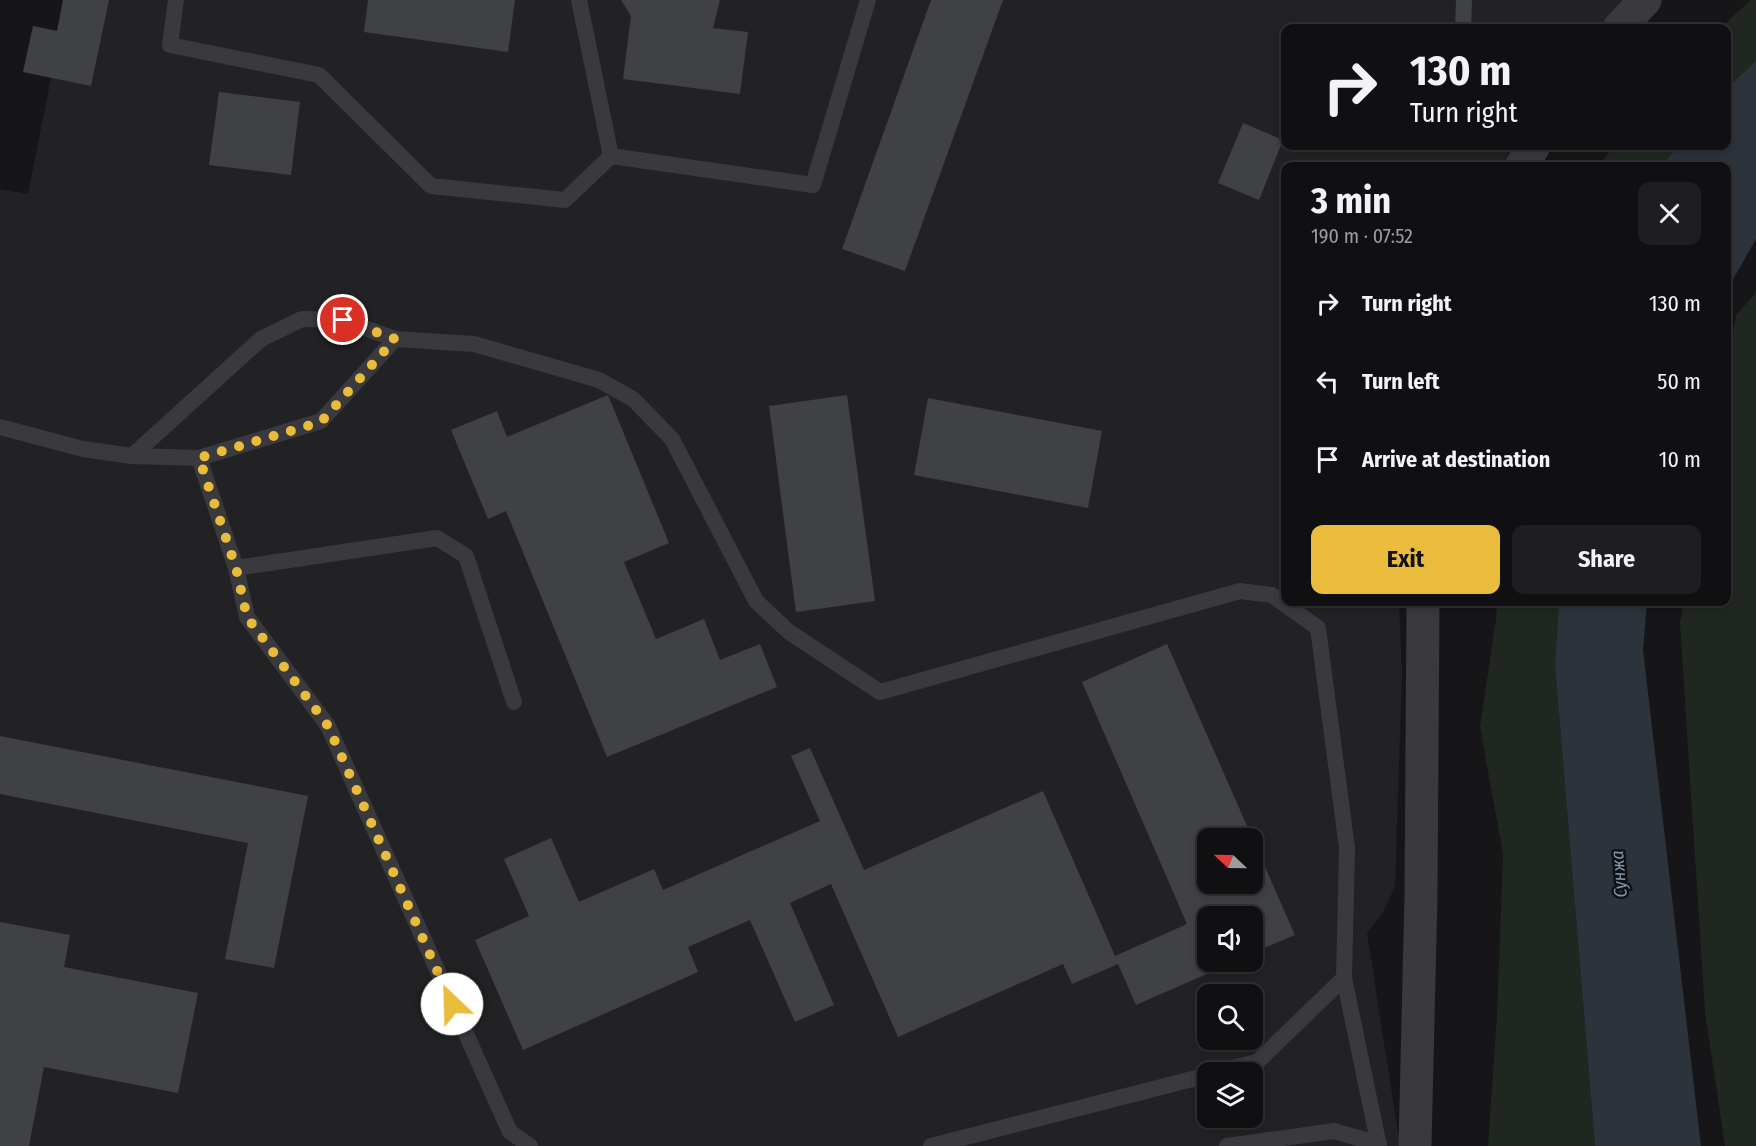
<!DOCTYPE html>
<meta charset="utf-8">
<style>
body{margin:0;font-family:"Fira Sans Condensed",sans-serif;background:#1e1e20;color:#f1f3f6;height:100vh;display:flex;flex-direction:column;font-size:22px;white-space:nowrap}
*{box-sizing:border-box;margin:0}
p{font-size:20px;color:#9c9d9f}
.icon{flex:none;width:33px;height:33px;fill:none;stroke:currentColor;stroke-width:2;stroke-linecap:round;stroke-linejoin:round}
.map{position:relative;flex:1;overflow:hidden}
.details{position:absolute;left:1281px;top:162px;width:450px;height:444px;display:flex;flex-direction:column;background:#101012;border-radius:12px;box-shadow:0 3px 9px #0003,0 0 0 2px #303032}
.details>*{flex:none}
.top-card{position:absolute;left:1281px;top:24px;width:450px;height:126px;border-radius:12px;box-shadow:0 3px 9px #0003,0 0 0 2px #303032;background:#101012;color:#f1f3f6;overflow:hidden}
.needle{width:39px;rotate:292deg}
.controls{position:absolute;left:1197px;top:828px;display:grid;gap:12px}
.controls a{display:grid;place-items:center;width:66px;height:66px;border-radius:12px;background:#101012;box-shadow:0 3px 9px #0003,0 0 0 2px #303032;font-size:30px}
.pin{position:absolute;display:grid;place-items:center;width:51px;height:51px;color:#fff;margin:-26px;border:3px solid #fff;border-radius:50%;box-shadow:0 2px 6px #0007}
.me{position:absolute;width:66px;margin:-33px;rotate:336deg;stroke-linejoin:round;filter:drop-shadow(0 0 4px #0008)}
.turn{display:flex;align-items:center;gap:21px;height:126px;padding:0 30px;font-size:27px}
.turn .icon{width:78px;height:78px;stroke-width:2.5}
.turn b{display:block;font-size:42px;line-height:51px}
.round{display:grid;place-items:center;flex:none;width:63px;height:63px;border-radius:12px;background:#1e1e20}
.head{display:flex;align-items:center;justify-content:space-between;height:102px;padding:0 30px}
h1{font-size:36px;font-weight:700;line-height:45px}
.button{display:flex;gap:12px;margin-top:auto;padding:12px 30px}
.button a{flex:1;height:69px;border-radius:12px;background:#e9bc3c;color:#111;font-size:24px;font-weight:700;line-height:69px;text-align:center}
.button a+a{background:#1e1e20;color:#f1f3f6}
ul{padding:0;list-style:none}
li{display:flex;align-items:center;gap:18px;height:78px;padding:0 30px}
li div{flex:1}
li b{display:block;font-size:22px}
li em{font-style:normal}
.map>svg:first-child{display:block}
.built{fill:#222225;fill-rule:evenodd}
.green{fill:#202721}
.water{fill:#2c333b}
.building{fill:#404145;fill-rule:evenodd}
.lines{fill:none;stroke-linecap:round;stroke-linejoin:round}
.lane{stroke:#39393e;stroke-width:16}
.street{stroke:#39393e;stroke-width:33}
.route{stroke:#e9bc3c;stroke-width:10;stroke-dasharray:0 18}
.labels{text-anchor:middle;stroke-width:5;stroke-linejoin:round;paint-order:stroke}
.water-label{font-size:18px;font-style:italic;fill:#8197b0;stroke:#111113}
</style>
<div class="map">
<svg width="1756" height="1146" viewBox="0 0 1756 1146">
<rect width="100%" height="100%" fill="#161618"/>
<path class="built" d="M 63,0 L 1628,0 L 1606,28 L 1286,28 L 1286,146 L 1514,146 L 1508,153 L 1502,166 L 1286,166 L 1286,602 L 1399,602 L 1402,673 L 1395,886 L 1383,913 L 1367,933 L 1400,1146 L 0,1146 L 0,189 L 28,194 L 51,78 L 23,72 L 33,26 L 57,31 ZM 1208,838 L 1252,838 L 1252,884 L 1208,884 ZM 1208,916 L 1252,916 L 1252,962 L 1208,962 ZM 1208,994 L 1252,994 L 1252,1040 L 1208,1040 ZM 1208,1072 L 1252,1072 L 1252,1118 L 1208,1118 Z"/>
<g class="green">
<path d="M 1751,0 L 1756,0 L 1756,61 L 1727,88 L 1726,28 L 1720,28 Z"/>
<path d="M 1612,146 L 1678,146 L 1662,166 L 1600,166 Z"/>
<path d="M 1756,293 L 1756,1146 L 1725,1146 L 1705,1012 L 1680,623 L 1684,602 L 1726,602 L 1727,367 L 1736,315 Z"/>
<path d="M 1497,602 L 1559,602 L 1555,666 L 1595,1146 L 1488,1146 L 1497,1016 L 1503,854 L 1480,727 L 1496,619 Z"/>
</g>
<g class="water">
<path d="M 1756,61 L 1756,239 L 1727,290 L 1726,166 L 1662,166 L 1678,146 L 1726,146 L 1727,88 Z"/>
<path d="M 1559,602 L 1647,602 L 1643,650 L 1701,1146 L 1595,1146 L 1555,666 Z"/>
</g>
<g class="building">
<path d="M 63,0 L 109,0 L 91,86 L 23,72 L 33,26 L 57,31 Z"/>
<path d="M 368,0 L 515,0 L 508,52 L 364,32 Z"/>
<path d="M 621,0 L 720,0 L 713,28 L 748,32 L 740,94 L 623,79 L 631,16 Z"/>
<path d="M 931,0 L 1003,0 L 905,271 L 842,249 Z"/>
<path d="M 1456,0 L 1472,0 L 1471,28 L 1455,28 Z"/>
<path d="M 219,92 L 300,102 L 291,175 L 209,165 Z"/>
<path d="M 1243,123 L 1283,140 L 1259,200 L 1218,183 Z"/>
<path d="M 608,395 L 669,543 L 624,562 L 656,639 L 704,619 L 720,660 L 760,644 L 777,687 L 607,757 L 506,511 L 488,519 L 451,430 L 497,411 L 507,437 Z"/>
<path d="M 847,395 L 875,601 L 796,612 L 769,406 Z"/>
<path d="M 928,398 L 1102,431 L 1088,508 L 914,475 Z"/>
<path d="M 1167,644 L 1295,935 L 1252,953 L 1252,916 L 1208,916 L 1208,962 L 1234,962 L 1136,1005 L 1118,964 L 1072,984 L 1063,964 L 898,1037 L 831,884 L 790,903 L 834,1005 L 795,1022 L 750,920 L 688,947 L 698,972 L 523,1050 L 475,940 L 529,916 L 504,859 L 551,838 L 579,902 L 654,869 L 663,890 L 820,821 L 791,756 L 810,748 L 864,870 L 1043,791 L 1115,956 L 1187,924 L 1082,682 ZM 1208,838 L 1252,838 L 1252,884 L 1208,884 Z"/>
<path d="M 0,736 L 308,796 L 274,968 L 225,959 L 248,843 L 0,794 Z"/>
<path d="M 0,922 L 70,935 L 64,967 L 198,993 L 178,1093 L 44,1067 L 29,1146 L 0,1146 Z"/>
</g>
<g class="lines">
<g class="lane">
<path d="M 176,0 L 170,45 L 319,75 L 431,186 L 565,200 L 611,156"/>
<path d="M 579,0 L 611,156 L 813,185 L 868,0"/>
<path d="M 0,427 L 83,449 L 132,456 L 199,458 L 321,421 L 395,339"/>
<path d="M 132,456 L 261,339 L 302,319 L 343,320 L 395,339 L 474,344 L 599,380 L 633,399 L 672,439 L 756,601 L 789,632 L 880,692 L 1240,591 L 1272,595 L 1318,628 L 1347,848 L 1344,978 L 1257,1062 L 1215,1072"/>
<path d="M 199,458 L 236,568 L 437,538 L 466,556 L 514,702"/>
<path d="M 236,568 L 247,617 L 328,726 L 510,1132 L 530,1146"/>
<path d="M 1344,978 L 1379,1146"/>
<path d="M 931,1146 L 1208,1075"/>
<path d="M 1227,1146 L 1334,1131 L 1379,1144"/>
</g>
<g class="street">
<path d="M 1619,28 L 1645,0"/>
<path d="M 1521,166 L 1534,146"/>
<path d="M 1415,1146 L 1421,895 L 1423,602"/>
</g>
</g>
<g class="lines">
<path class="route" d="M 343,320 L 395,339 L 321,422 L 199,458 L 236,568 L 247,617 L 328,726 L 452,1004"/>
</g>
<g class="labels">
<g class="water-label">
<text transform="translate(1619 874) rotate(-95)" y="6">Сунжа</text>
</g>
</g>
</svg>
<div class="controls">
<a><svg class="needle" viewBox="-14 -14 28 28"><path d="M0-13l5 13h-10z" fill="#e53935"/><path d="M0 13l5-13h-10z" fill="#9c9d9f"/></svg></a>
<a><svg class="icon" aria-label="sound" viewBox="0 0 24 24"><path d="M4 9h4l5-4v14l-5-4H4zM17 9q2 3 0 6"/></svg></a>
<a><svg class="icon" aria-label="search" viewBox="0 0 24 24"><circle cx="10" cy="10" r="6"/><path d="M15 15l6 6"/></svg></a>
<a><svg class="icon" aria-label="layers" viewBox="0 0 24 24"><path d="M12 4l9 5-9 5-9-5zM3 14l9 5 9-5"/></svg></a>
</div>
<div class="pin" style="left:343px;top:320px;background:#d93025"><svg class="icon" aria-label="arrive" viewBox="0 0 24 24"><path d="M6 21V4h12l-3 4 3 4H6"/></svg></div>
<svg class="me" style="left:452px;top:1004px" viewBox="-20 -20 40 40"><circle r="19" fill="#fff"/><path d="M0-13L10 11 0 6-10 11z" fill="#e9bc3c"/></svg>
<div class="top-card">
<div class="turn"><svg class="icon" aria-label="right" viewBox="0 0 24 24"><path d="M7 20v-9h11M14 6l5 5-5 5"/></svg><div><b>130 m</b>Turn right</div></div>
</div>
<section class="details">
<div class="head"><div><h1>3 min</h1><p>190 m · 07:52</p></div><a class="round"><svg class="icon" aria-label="close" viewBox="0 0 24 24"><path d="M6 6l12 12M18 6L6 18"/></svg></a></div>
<ul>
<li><svg class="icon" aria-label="right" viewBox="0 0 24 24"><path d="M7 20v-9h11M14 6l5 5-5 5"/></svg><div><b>Turn right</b></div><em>130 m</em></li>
<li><svg class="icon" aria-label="left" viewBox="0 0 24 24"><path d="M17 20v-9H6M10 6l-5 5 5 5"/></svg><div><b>Turn left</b></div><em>50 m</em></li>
<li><svg class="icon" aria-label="arrive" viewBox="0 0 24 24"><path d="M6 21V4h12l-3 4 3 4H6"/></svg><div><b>Arrive at destination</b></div><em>10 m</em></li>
</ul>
<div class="button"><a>Exit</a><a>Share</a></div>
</section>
</div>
